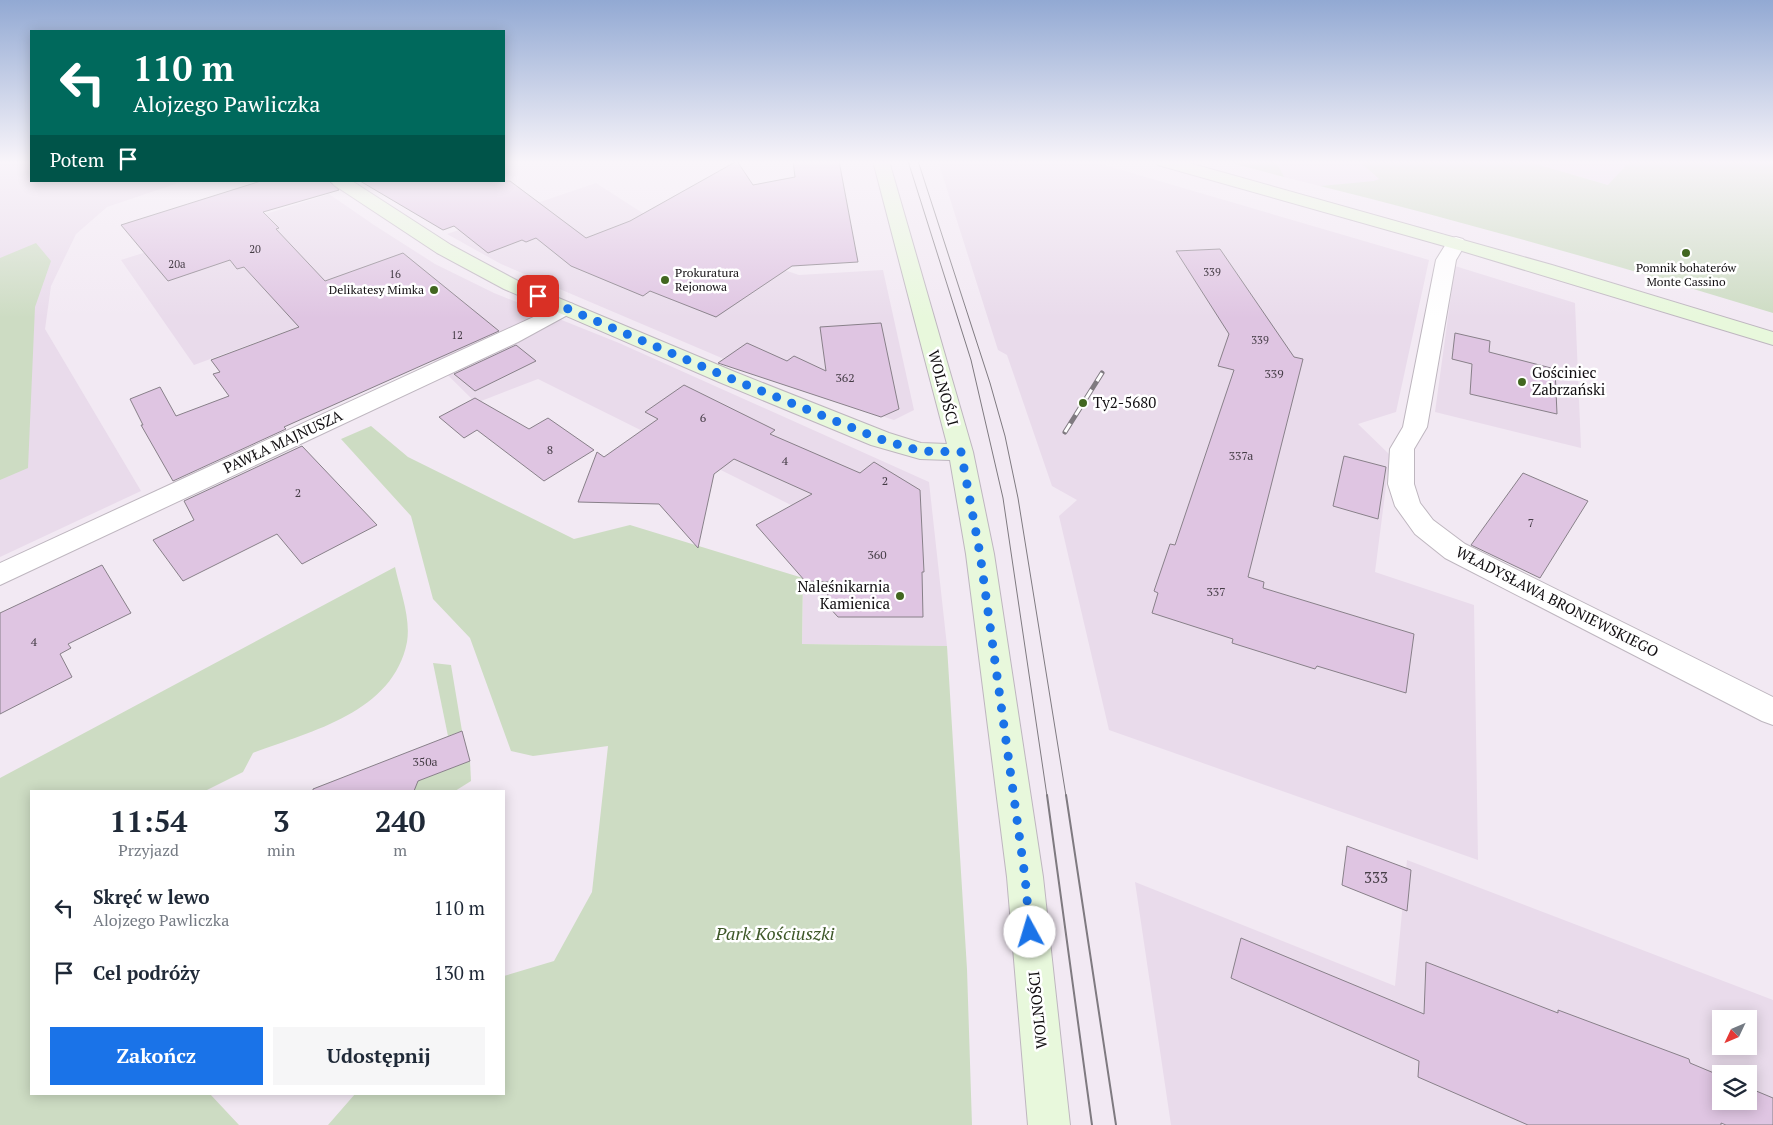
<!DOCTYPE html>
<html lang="pl">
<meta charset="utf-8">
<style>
body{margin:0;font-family:"PT Serif",serif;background:#f6f6f7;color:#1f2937;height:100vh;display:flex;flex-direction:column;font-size:19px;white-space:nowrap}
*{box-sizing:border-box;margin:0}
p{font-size:16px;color:#747a83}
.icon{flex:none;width:28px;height:28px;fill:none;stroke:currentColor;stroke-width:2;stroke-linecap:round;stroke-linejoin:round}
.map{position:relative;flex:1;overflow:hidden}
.details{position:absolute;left:30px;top:790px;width:475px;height:305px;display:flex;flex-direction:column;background:#fff;border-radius:0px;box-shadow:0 2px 12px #0003}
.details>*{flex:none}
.banner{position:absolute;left:30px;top:30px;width:475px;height:152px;border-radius:0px;box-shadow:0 2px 12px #0003;background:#00695c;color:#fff;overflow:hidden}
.needle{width:32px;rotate:226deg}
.buttons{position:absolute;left:1712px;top:1010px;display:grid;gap:10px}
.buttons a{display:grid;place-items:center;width:45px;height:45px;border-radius:0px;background:#fff;box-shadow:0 2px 12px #0003;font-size:25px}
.pin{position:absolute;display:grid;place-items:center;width:42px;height:42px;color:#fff;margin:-21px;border-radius:10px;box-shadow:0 2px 8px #0006}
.me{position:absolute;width:55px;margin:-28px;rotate:354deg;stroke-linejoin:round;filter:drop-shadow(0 0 4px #0008)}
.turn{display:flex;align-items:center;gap:18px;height:105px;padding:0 20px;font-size:22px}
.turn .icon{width:65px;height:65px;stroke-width:2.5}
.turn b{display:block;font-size:35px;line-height:42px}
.then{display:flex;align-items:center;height:48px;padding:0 20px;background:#0003;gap:10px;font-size:19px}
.eta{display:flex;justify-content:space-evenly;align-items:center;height:85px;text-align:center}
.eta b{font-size:30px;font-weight:600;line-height:35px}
.cta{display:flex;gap:10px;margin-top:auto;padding:10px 20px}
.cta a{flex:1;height:58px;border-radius:0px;background:#1a73e8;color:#fff;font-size:20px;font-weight:600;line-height:58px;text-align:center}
.cta a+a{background:#f6f6f7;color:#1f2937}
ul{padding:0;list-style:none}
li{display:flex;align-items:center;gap:15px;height:65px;padding:0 20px}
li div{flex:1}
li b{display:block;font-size:19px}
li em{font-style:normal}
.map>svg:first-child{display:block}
.built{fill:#e9dbeb;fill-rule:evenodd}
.green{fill:#cddcc3}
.building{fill:#dfc5e2;stroke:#888089}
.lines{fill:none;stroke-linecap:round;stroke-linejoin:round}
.street-casing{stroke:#beb6bf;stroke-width:2}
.secondary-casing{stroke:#beb6bf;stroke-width:2}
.street{fill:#fff;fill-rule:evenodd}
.secondary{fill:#e8f8dc;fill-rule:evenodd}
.tram-far1{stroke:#7f7a80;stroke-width:1}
.tram{stroke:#7f7a80;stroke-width:2}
.rail-casing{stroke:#7f7a80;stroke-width:5}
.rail{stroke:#fff;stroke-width:3;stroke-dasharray:10;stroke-linecap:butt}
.route{stroke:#1a73e8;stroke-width:9;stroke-dasharray:0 16.2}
.poi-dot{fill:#426720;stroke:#fff;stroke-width:2}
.labels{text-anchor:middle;stroke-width:5;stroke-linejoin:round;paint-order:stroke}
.far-number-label{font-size:11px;fill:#443c45}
.far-poi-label{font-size:12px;fill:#110e11;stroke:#fff}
.number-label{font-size:12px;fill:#443c45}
.poi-label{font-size:15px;fill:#110e11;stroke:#fff;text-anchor:start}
.street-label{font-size:15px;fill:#110e11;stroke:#fff}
.near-number-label{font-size:15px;fill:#443c45}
.near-park-label{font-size:18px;font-style:italic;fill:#3e5829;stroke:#fff}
</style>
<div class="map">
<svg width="1773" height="1125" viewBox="0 0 1773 1125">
<rect width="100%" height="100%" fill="#f2e9f3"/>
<g class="built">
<path d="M 0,161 L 31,161 L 31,181 L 184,181 L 107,207 L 76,234 L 51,286 L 45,329 L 141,491 L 0,557 Z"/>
<path d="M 938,161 L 1091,161 L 1429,260 L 1396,412 L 1358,424 L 1390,455 L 1375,572 L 1474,605 L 1478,860 L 1109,730 L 1059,516 L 1077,500 L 1052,486 L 1007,355 L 998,350 Z"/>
<path d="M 1276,161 L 1359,161 L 1382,181 L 1320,186 L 1284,177 Z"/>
<path d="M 1526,161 L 1630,161 L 1609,185 Z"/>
<path d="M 596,183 L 672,232 L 799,275 L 883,270 L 914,410 L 894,420 L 783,384 L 501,264 L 447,234 Z"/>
<path d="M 329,194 L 374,225 L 435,264 L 494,293 L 619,343 L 929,482 L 947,646 L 802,644 L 805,512 L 538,379 L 476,403 L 372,300 L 194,365 L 121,260 Z"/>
<path d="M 1455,266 L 1575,303 L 1581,448 L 1435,412 Z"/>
<path d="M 1407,860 L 1773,1000 L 1773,1125 L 1171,1125 L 1135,882 L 1395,986 ZM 1721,1019 L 1749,1019 L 1749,1046 L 1721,1046 ZM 1721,1074 L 1749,1074 L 1749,1101 L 1721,1101 Z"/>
</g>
<g class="green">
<path d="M 1223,161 L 1276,161 L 1284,177 Z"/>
<path d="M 1359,161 L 1526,161 L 1608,185 L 1630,161 L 1773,161 L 1773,313 C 1623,267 1472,224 1320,186 L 1374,181 L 1379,179 Z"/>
<path d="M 36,243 L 51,261 L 35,307 L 28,468 L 0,480 L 0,258 Z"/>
<path d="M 371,426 L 408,457 L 574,539 L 630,525 L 803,578 L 802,644 L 947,646 L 967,969 L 972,1125 L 328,1125 L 355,1094 L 504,1094 L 504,976 L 554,961 L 592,892 L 608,746 L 533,756 L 511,751 L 470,638 L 433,599 L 411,516 L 341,439 Z"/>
<path d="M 395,567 C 400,590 411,618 407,642 C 393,713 311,731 253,753 L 243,772 L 205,791 L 31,791 L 31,1094 L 210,1094 L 239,1125 L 0,1125 L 0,778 Z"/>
<path d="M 433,663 L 451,665 L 462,731 L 448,736 Z"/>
<path d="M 470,761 L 471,781 L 455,791 L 414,791 L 418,781 Z"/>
</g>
<g class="building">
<path d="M 737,161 L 753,185 L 795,177 L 793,161 L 839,161 L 858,262 L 792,266 L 716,317 L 650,291 L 643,296 L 571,266 L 536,238 L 526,242 L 522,240 L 488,253 L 454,226 L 443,230 L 360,181 L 510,181 L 586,238 L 630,221 Z"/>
<path d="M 261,181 L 329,181 L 339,190 L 263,212 L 279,228 L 276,229 L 325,281 L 403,253 L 499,331 L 284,427 L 286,429 L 173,481 L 141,425 L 143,425 L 130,399 L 160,387 L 176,416 L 229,396 L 213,374 L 220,372 L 211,360 L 299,327 L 244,267 L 237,269 L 230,260 L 168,281 L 121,225 Z"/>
<path d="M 1220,249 L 1294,357 L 1303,359 L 1248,577 L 1264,582 L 1263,588 L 1414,634 L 1406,693 L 1317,666 L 1315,669 L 1232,643 L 1233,639 L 1152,613 L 1158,593 L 1154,591 L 1170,544 L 1175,545 L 1234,370 L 1218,366 L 1229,334 L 1176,251 Z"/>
<path d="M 881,323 L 899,409 L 881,417 L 718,363 L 747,343 L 787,361 L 794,356 L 826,371 L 820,327 Z"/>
<path d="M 1455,333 L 1490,341 L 1489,352 L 1555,369 L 1557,414 L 1470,394 L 1472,364 L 1452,359 Z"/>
<path d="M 516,345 L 536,361 L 475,391 L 454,374 Z"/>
<path d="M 684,385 L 775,430 L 770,434 L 860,473 L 874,462 L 920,490 L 924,572 L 922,572 L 923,617 L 838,617 L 827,605 L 829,582 L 805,581 L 756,525 L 812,494 L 734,459 L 714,474 L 698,548 L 659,504 L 578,502 L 597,452 L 604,457 L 658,419 L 645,412 Z"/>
<path d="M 475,398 L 529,429 L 548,418 L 594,450 L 544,481 L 477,430 L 464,438 L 439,417 Z"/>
<path d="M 302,446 L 377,525 L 302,564 L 277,534 L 183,581 L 153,540 L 194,520 L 184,501 Z"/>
<path d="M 1344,456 L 1386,467 L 1378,519 L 1333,506 Z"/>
<path d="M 1523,473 L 1588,501 L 1540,578 L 1471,545 Z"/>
<path d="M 102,565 L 131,613 L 68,644 L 71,648 L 60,654 L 72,677 L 0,714 L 0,613 Z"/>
<path d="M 462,731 L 470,761 L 418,781 L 414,791 L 313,791 L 313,789 Z"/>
<path d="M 1347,846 L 1411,870 L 1407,911 L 1342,885 Z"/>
<path d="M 1241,938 L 1424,1014 L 1426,962 L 1558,1013 L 1558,1010 L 1689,1059 L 1690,1063 L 1721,1076 L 1721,1101 L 1749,1101 L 1749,1088 L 1773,1098 L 1773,1125 L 1726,1125 L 1721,1123 L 1721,1125 L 1528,1125 L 1418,1077 L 1419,1061 L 1231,978 Z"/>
</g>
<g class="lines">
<defs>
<g id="street">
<path d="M 1456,237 L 1463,239 L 1466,243 L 1456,260 L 1427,427 L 1414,449 L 1414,484 L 1420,503 L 1433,520 L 1465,544 L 1773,697 L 1773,725 L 1762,721 L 1445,558 L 1415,534 L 1395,506 L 1388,484 L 1390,449 L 1403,427 L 1436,260 L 1449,239 Z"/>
<path d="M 566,302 L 573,304 L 576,308 L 573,312 L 518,342 L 0,585 L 0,563 Z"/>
</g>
<g id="secondary">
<path d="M 873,161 L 889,161 L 973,452 L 994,554 L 1043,877 L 1070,1125 L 1028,1125 L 1007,877 L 966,554 L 950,460 L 920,459 L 871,445 L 719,382 L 504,289 L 437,253 L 334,185 L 331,181 L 352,181 L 451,245 L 518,281 L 735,372 L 889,433 L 921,443 L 947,444 Z"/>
<path d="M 1156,161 L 1182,161 L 1552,265 L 1773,332 L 1773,345 L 1462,251 L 1158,165 Z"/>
</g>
</defs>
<use href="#street" class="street-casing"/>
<use href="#secondary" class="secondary-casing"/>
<use href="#street" class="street"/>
<use href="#secondary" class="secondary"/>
<g class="tram-far1">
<path d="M 908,161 L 971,360 L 1003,498 L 1047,796"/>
<path d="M 918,161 L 990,383 L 1005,436 L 1018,498 L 1066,796"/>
</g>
<g class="tram">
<path d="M 1047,795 L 1092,1125"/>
<path d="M 1066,795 L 1116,1125"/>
</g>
<defs>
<path id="rail" d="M 1065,432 L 1102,373"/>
</defs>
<use href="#rail" class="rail-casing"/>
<use href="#rail" class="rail"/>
</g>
<linearGradient id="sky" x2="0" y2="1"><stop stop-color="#92a9d3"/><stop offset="0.51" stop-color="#f9f5fa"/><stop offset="1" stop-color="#f9f5fa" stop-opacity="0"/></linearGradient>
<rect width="1773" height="318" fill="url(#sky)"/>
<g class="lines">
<path class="route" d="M 538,296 L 727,377 L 880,439 L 920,451 L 961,452 L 980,554 L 1025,877 L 1030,932"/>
</g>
<g class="poi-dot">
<circle cx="1686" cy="253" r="5"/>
<circle cx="665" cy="280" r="5"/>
<circle cx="434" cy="290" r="5"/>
<circle cx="1522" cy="382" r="5"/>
<circle cx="1083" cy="403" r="5"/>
<circle cx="900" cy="596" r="5"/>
</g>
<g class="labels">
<g class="far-number-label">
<text x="255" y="253">20</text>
<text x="177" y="268">20a</text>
<text x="1212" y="276">339</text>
<text x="395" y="278">16</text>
<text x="457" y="339">12</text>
<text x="1260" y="344">339</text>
</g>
<g class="far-poi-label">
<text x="1686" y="272">Pomnik bohaterów<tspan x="1686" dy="14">Monte Cassino</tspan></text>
<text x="675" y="277" text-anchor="start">Prokuratura<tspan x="675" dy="14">Rejonowa</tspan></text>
<text x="424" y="294" text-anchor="end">Delikatesy Mimka</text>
</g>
<g class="number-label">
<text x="1274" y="378">339</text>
<text x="845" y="382">362</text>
<text x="703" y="422">6</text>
<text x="550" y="454">8</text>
<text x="1241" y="460">337a</text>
<text x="785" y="465">4</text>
<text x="885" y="485">2</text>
<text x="298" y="497">2</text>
<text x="1531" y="527">7</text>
<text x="877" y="559">360</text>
<text x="1216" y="596">337</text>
<text x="34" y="646">4</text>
<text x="425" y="766">350a</text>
</g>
<g class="poi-label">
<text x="1532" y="378">Gościniec<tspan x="1532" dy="17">Zabrzański</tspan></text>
<text x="1093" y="408">Ty2-5680</text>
<text x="890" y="592" text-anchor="end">Naleśnikarnia<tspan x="890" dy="17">Kamienica</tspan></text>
</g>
<g class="street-label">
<text transform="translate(943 388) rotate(75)" y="5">WOLNOŚCI</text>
<text transform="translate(283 442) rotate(-25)" y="5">PAWŁA MAJNUSZA</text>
<text transform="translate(1557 602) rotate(27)" y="5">WŁADYSŁAWA BRONIEWSKIEGO</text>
<text transform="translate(1038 1010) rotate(-96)" y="5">WOLNOŚCI</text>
</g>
<g class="near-number-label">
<text x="1376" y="883">333</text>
</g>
<g class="near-park-label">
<text x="775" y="940">Park Kościuszki</text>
</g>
</g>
</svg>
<div class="buttons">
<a><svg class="needle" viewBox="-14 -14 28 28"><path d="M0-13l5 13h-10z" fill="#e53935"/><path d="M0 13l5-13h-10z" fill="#747a83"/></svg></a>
<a><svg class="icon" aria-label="layers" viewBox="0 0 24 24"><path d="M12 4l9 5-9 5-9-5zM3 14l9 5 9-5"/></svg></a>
</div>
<div class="pin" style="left:538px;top:296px;background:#d93025"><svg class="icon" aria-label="arrive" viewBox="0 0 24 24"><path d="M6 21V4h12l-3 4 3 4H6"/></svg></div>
<svg class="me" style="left:1030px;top:932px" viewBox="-20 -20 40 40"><circle r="19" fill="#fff"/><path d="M0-13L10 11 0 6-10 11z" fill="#1a73e8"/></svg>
<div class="banner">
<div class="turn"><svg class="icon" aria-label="left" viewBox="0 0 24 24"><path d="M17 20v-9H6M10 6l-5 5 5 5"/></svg><div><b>110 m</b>Alojzego Pawliczka</div></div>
<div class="then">Potem<svg class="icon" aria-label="arrive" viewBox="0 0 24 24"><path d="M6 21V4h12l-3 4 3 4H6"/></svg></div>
</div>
<section class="details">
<div class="eta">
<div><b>11:54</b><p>Przyjazd</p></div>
<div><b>3</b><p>min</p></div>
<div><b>240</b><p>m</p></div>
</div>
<ul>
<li><svg class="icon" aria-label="left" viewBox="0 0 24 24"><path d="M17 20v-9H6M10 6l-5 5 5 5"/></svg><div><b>Skręć w lewo</b><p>Alojzego Pawliczka</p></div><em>110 m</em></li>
<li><svg class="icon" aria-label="arrive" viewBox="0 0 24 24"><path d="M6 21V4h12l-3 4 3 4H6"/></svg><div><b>Cel podróży</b></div><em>130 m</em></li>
</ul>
<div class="cta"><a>Zakończ</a><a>Udostępnij</a></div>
</section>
</div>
